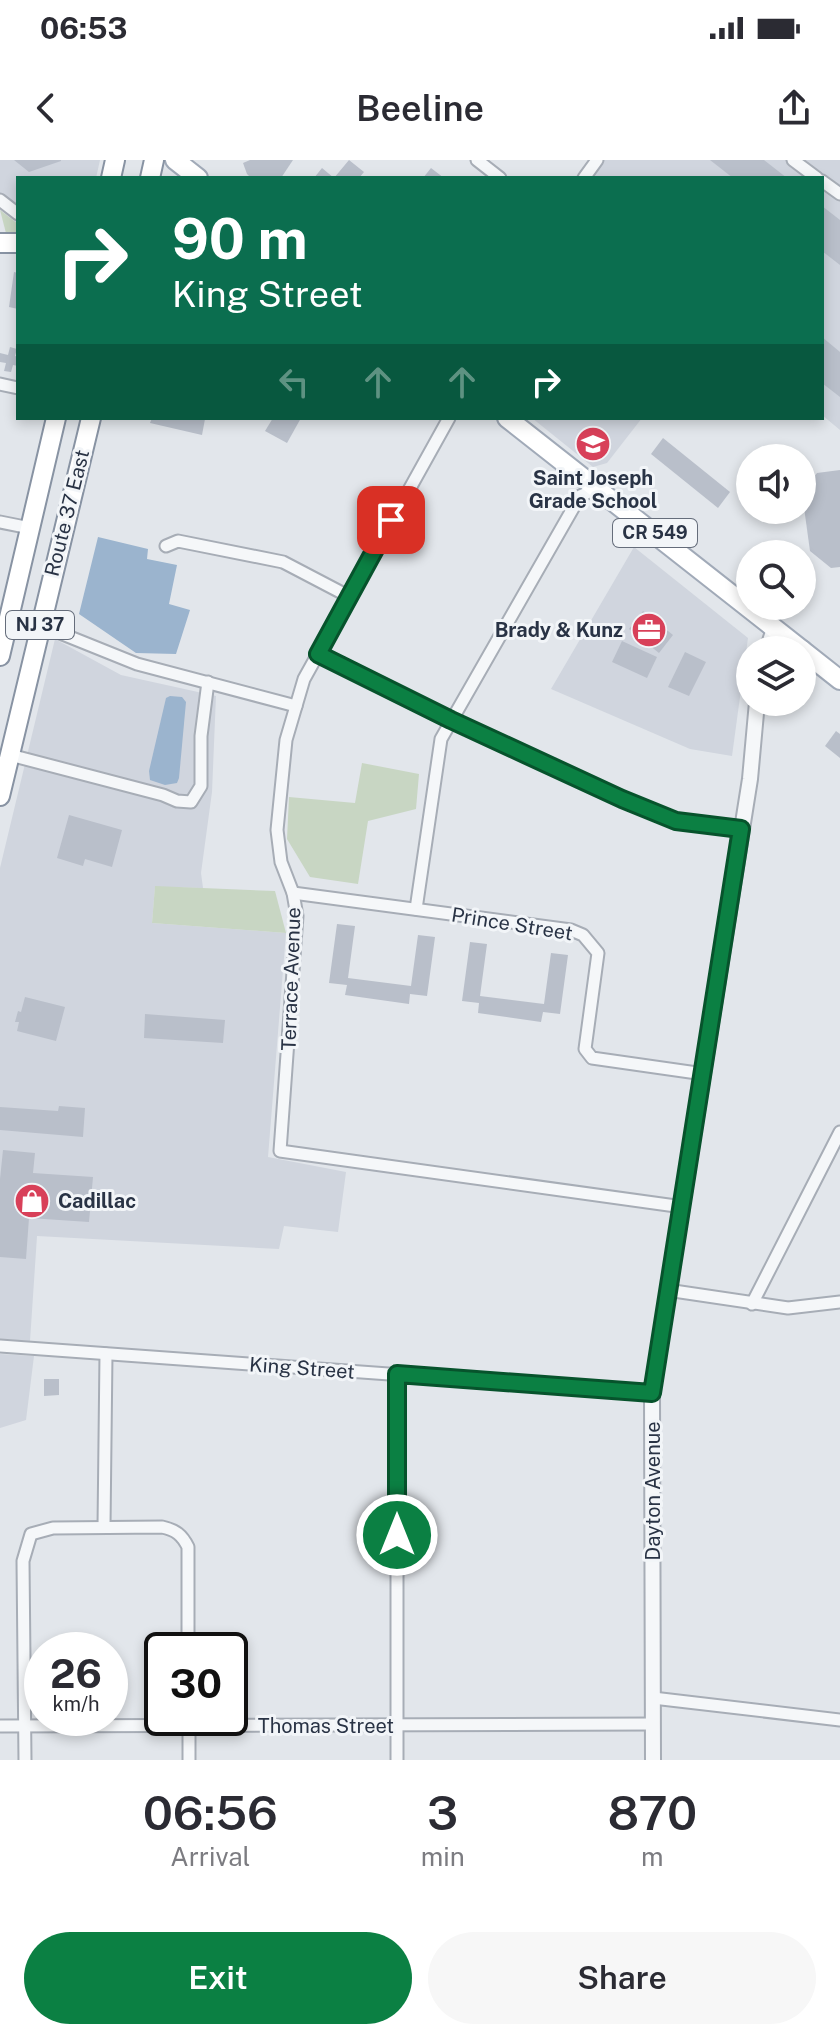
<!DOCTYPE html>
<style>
body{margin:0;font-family:"Public Sans",sans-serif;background:#f7f7f7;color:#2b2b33;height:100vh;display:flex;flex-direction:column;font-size:30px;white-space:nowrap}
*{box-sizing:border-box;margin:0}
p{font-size:26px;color:#7c7c81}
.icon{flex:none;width:44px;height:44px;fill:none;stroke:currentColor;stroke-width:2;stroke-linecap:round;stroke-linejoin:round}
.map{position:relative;height:1600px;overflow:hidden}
.details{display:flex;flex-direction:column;background:#fff;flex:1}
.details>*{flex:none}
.banner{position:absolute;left:16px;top:16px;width:808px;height:244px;border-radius:0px;box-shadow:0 4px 12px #0003;background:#0b6e4f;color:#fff;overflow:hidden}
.buttons{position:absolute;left:736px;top:284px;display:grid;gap:16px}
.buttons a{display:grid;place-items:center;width:80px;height:80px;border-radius:50%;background:#fff;box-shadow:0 4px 12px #0003;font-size:40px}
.speed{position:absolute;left:24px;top:1472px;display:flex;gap:16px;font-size:40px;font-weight:700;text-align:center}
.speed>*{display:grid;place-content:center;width:104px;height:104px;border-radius:50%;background:#fff;box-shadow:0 4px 12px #0003;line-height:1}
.speed small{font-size:20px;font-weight:400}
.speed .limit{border:4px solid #111;border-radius:12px;background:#fff;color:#111}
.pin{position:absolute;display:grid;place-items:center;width:68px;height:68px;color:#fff;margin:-34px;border-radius:16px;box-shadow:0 4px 12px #0006}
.me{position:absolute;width:88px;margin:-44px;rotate:0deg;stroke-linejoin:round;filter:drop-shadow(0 0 6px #0008)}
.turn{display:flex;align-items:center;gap:28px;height:168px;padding:0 24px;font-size:36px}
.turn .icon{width:104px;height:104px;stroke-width:2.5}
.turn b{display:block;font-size:56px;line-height:68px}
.lanes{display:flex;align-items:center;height:76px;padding:0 24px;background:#0003;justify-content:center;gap:40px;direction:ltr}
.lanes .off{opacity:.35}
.eta{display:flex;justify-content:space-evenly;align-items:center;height:136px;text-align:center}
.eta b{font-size:48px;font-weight:600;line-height:56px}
.cta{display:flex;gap:16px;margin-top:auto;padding:16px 24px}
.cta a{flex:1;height:92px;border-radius:48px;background:#0b8043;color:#fff;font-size:32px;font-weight:600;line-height:92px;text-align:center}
.cta a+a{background:#f7f7f7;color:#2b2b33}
.status{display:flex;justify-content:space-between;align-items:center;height:56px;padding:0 40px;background:#fff;direction:ltr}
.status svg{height:22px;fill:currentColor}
header{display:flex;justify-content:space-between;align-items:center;height:104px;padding:0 24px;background:#fff;font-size:36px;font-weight:600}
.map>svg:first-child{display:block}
.built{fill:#d0d5de}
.green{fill:#c8d6c3}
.water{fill:#9bb4ce}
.building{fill:#b9bfca}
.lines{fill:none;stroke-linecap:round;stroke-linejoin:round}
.minor-casing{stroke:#a7adb6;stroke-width:15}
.tertiary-casing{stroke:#a7adb6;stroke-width:18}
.primary-casing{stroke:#a1aab8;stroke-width:22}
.trunk-casing{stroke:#8893a3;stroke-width:22}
.minor{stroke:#f5f7f9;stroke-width:11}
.tertiary{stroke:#f5f7f9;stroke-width:14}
.primary{stroke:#fff;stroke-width:18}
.trunk{stroke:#fff;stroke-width:18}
.route-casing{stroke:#07532c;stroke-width:20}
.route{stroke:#0b8043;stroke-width:14}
.labels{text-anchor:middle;stroke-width:6;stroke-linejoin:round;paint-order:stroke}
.shield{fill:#f2f5f8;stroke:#656d7b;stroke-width:2}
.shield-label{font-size:18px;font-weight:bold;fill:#293345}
.poi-label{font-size:20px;font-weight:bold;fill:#293345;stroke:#f2f5f8}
.street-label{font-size:20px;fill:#293345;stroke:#f2f5f8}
</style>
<div class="status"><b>06:53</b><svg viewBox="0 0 49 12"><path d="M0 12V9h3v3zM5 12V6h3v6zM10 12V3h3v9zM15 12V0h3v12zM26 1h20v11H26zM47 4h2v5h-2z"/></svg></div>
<header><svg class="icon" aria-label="back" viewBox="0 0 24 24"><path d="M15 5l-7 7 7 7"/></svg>Beeline<svg class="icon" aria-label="share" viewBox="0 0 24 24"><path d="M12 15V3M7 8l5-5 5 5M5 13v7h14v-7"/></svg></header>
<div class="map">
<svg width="840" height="1600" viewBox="0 0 840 1600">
<rect width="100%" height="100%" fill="#e2e6eb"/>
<g class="built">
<path d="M 0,0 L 100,0 L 96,18 L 18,18 L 18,47 L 0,33 Z"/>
<path d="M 604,0 L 840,0 L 840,270 L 822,255 L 822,18 L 593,18 Z"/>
<path d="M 532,258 L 642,258 L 607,303 L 593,307 Z"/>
<path d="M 634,387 L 748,478 L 732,596 L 690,589 L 551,529 Z"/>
<path d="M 55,479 L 121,515 L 216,536 L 212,632 L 201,713 L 203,728 L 155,727 L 152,763 L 286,773 L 268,997 L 346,1012 L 338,1072 L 284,1066 L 279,1089 L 37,1076 L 30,1181 L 0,1179 L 0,708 Z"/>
<path d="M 0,1194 L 34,1196 L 26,1260 L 0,1268 Z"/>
</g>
<g class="green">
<path d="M 0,50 L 18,64 L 18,78 L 7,77 Z"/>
<path d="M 362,603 L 419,614 L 416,649 L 368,661 L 358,724 L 310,717 L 287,679 L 289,637 L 355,643 Z"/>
<path d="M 155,726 L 275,731 L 286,773 L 152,763 Z"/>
</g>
<g class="water">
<path d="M 98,377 L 148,389 L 147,399 L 177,405 L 169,444 L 190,450 L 176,494 L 136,493 L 79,454 Z"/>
<path d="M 170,536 L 182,537 L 186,542 L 179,618 L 177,623 L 165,625 L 150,620 L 149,611 L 166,538 Z"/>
</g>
<g class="building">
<path d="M 14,0 L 61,0 L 61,1 L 29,12 Z"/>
<path d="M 293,0 L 281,18 L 251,18 L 247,14 L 243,3 L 250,0 Z"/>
<path d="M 349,0 L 364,12 L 359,18 L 314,18 L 322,8 L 334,18 Z"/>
<path d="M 710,0 L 764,0 L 787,18 L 733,18 Z"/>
<path d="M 431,8 L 444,18 L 423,18 Z"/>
<path d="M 822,46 L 840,60 L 840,105 L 822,91 Z"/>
<path d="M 14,112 L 18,113 L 18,149 L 9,147 Z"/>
<path d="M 822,177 L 840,192 L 840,237 L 822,223 Z"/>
<path d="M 10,187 L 17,189 L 15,196 L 18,197 L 18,206 L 13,205 L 11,212 L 4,211 L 6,203 L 0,202 L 0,193 L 8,195 Z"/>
<path d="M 152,258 L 200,258 L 205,259 L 202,275 L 150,263 Z"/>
<path d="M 273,258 L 301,258 L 287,283 L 265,271 Z"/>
<path d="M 663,278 L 730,332 L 718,348 L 651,294 Z"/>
<path d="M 840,310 L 840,407 L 831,408 L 810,391 L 802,333 L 817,313 Z"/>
<path d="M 643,451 L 673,475 L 659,493 L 629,469 Z"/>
<path d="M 622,481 L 657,497 L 647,518 L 612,502 Z"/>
<path d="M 685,492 L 706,502 L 689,536 L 668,527 Z"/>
<path d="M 836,571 L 840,574 L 840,598 L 825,586 Z"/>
<path d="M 69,655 L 122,670 L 112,707 L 85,699 L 83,706 L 57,698 Z"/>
<path d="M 337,764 L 355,766 L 348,818 L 411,826 L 418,775 L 435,777 L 427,836 L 410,834 L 409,844 L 345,835 L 347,825 L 329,823 Z"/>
<path d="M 470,782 L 487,784 L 480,836 L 544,844 L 551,793 L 568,795 L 560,854 L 543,852 L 541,862 L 478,853 L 479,843 L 462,841 Z"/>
<path d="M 25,837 L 65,847 L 56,881 L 17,871 L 19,862 L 15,862 L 18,851 L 21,852 Z"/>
<path d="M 145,854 L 225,860 L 223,883 L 144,878 Z"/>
<path d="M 59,946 L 85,948 L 83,977 L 0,970 L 0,947 L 58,951 Z"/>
<path d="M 3,990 L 35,993 L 33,1013 L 93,1017 L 89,1062 L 29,1058 L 26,1099 L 0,1097 L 0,1019 Z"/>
<path d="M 44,1219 L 59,1219 L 59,1235 L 44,1236 Z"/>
</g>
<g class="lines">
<defs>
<g id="minor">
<path d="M 477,0 L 500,18"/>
<path d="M 793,0 L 817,18"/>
<path d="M 584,18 L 597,0"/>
<path d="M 822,21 L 840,34"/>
<path d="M 0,40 L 18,54"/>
<path d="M 0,224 L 18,228"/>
<path d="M 449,258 L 304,519 L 286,580 L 277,670 L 281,702 L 293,733 L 297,756 L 280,991 L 683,1047"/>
<path d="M 0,362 L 30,368"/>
<path d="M 166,386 L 178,381 L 283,402 L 348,436"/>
<path d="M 40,465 L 137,504 L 296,546"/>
<path d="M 318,494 L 451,560 L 622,639 L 676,661 L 741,669"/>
<path d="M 10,595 L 163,635 L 177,641 L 191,642 L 201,626 L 201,576 L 208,522"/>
<path d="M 293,733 L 571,770 L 583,775 L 598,793 L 585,889 L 592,898 L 704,914"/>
<path d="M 416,749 L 441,579 L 580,336 L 598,328"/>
<path d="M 667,1130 L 788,1148 L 840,1142"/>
<path d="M 752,1144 L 840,972"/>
<path d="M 0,1186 L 652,1233"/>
<path d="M 397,1214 L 397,1600"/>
<path d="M 104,1366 L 106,1194"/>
<path d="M 653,1538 L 840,1560"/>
<path d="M 189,1558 L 189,1600"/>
<path d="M 0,1566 L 653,1564"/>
<path d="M 25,1600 L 23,1401 L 31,1374 L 53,1368 L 162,1367 C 176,1370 182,1375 188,1387 L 188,1490"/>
</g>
<g id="tertiary">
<path d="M 767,490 L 774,469"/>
<path d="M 653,1600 L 652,1233 L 750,619 L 757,542"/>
</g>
<g id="primary">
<path d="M 175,0 L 198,18"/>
<path d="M 507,258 L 802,490"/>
<path d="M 802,490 L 840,520"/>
</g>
<g id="trunk">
<path d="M 111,18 L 115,0"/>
<path d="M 150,18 L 154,0"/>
<path d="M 0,83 L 18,83"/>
<path d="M 0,496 L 56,258"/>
<path d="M 0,636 L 91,258"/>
</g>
</defs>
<use href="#minor" class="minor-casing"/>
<use href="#tertiary" class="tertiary-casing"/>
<use href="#primary" class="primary-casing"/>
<use href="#trunk" class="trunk-casing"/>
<use href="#minor" class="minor"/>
<use href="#tertiary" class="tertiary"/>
<use href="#primary" class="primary"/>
<use href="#trunk" class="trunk"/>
</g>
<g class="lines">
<defs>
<path id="route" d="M 391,360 L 318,494 L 451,560 L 622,639 L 676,661 L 741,669 L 652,1233 L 397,1214 L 397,1375"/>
</defs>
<use href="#route" class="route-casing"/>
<use href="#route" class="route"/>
</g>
<defs>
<symbol id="school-disc" viewBox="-11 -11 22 22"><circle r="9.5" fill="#d84059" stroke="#f2f5f8"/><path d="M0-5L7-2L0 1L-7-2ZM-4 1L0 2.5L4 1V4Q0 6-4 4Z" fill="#fff"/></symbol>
<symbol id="office-disc" viewBox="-11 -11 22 22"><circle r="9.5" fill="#d84059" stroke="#f2f5f8"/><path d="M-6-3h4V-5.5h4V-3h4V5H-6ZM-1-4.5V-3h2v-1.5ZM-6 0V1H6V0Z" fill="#fff"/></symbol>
<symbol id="shop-disc" viewBox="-11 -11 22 22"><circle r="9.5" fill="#d84059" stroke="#f2f5f8"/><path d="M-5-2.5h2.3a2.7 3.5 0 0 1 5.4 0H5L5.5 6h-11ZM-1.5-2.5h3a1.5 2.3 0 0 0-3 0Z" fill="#fff"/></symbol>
</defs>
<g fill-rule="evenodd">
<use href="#school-disc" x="573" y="264" width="40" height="40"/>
<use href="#office-disc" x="629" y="450" width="40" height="40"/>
<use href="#shop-disc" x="12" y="1021" width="40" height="40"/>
</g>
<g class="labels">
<g class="shield">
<rect x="613" y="359" width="84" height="28" rx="6"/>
<rect x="6" y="451" width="68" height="28" rx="6"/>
</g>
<g class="shield-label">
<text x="655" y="379">CR 549</text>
<text x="40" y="471">NJ 37</text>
</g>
<g class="poi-label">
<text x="593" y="325">Saint Joseph<tspan x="593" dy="23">Grade School</tspan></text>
<text x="623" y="477" text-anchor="end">Brady &amp; Kunz</text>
<text x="58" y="1048" text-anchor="start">Cadillac</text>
</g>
<g class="street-label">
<text transform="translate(67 353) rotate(-76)" y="7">Route 37 East</text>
<text transform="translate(512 764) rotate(9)" y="7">Prince Street</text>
<text transform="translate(291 819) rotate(-88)" y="7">Terrace Avenue</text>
<text transform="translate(302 1208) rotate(4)" y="7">King Street</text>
<text transform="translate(653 1331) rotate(-90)" y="7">Dayton Avenue</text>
<text x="326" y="1573">Thomas Street</text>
</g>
</g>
</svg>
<div class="buttons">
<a><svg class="icon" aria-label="sound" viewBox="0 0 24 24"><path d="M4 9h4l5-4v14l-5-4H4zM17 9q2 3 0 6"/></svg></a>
<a><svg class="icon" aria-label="search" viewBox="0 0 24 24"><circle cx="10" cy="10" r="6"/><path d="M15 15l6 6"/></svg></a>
<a><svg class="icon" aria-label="layers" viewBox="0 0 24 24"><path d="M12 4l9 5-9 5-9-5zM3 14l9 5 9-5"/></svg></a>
</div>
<div class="speed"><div>26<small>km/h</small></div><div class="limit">30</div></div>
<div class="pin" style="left:391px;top:360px;background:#d93025"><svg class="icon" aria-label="arrive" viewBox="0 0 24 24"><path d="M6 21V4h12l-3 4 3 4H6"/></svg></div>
<svg class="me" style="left:397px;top:1375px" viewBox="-20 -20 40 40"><circle r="17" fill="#0b8043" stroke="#fff" stroke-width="3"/><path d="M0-11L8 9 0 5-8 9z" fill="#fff"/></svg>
<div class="banner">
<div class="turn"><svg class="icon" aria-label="right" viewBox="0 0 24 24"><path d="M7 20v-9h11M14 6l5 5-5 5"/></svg><div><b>90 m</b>King Street</div></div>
<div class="lanes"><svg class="icon off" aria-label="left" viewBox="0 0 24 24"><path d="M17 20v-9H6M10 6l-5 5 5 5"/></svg><svg class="icon off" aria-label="ahead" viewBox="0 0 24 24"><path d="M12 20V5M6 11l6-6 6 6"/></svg><svg class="icon off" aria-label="ahead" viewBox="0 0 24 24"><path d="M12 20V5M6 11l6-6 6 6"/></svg><svg class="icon" aria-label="right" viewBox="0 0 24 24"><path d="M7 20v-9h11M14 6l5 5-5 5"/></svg></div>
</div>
</div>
<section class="details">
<div class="eta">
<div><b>06:56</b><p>Arrival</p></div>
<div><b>3</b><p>min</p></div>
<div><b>870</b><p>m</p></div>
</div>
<div class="cta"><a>Exit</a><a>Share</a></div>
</section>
